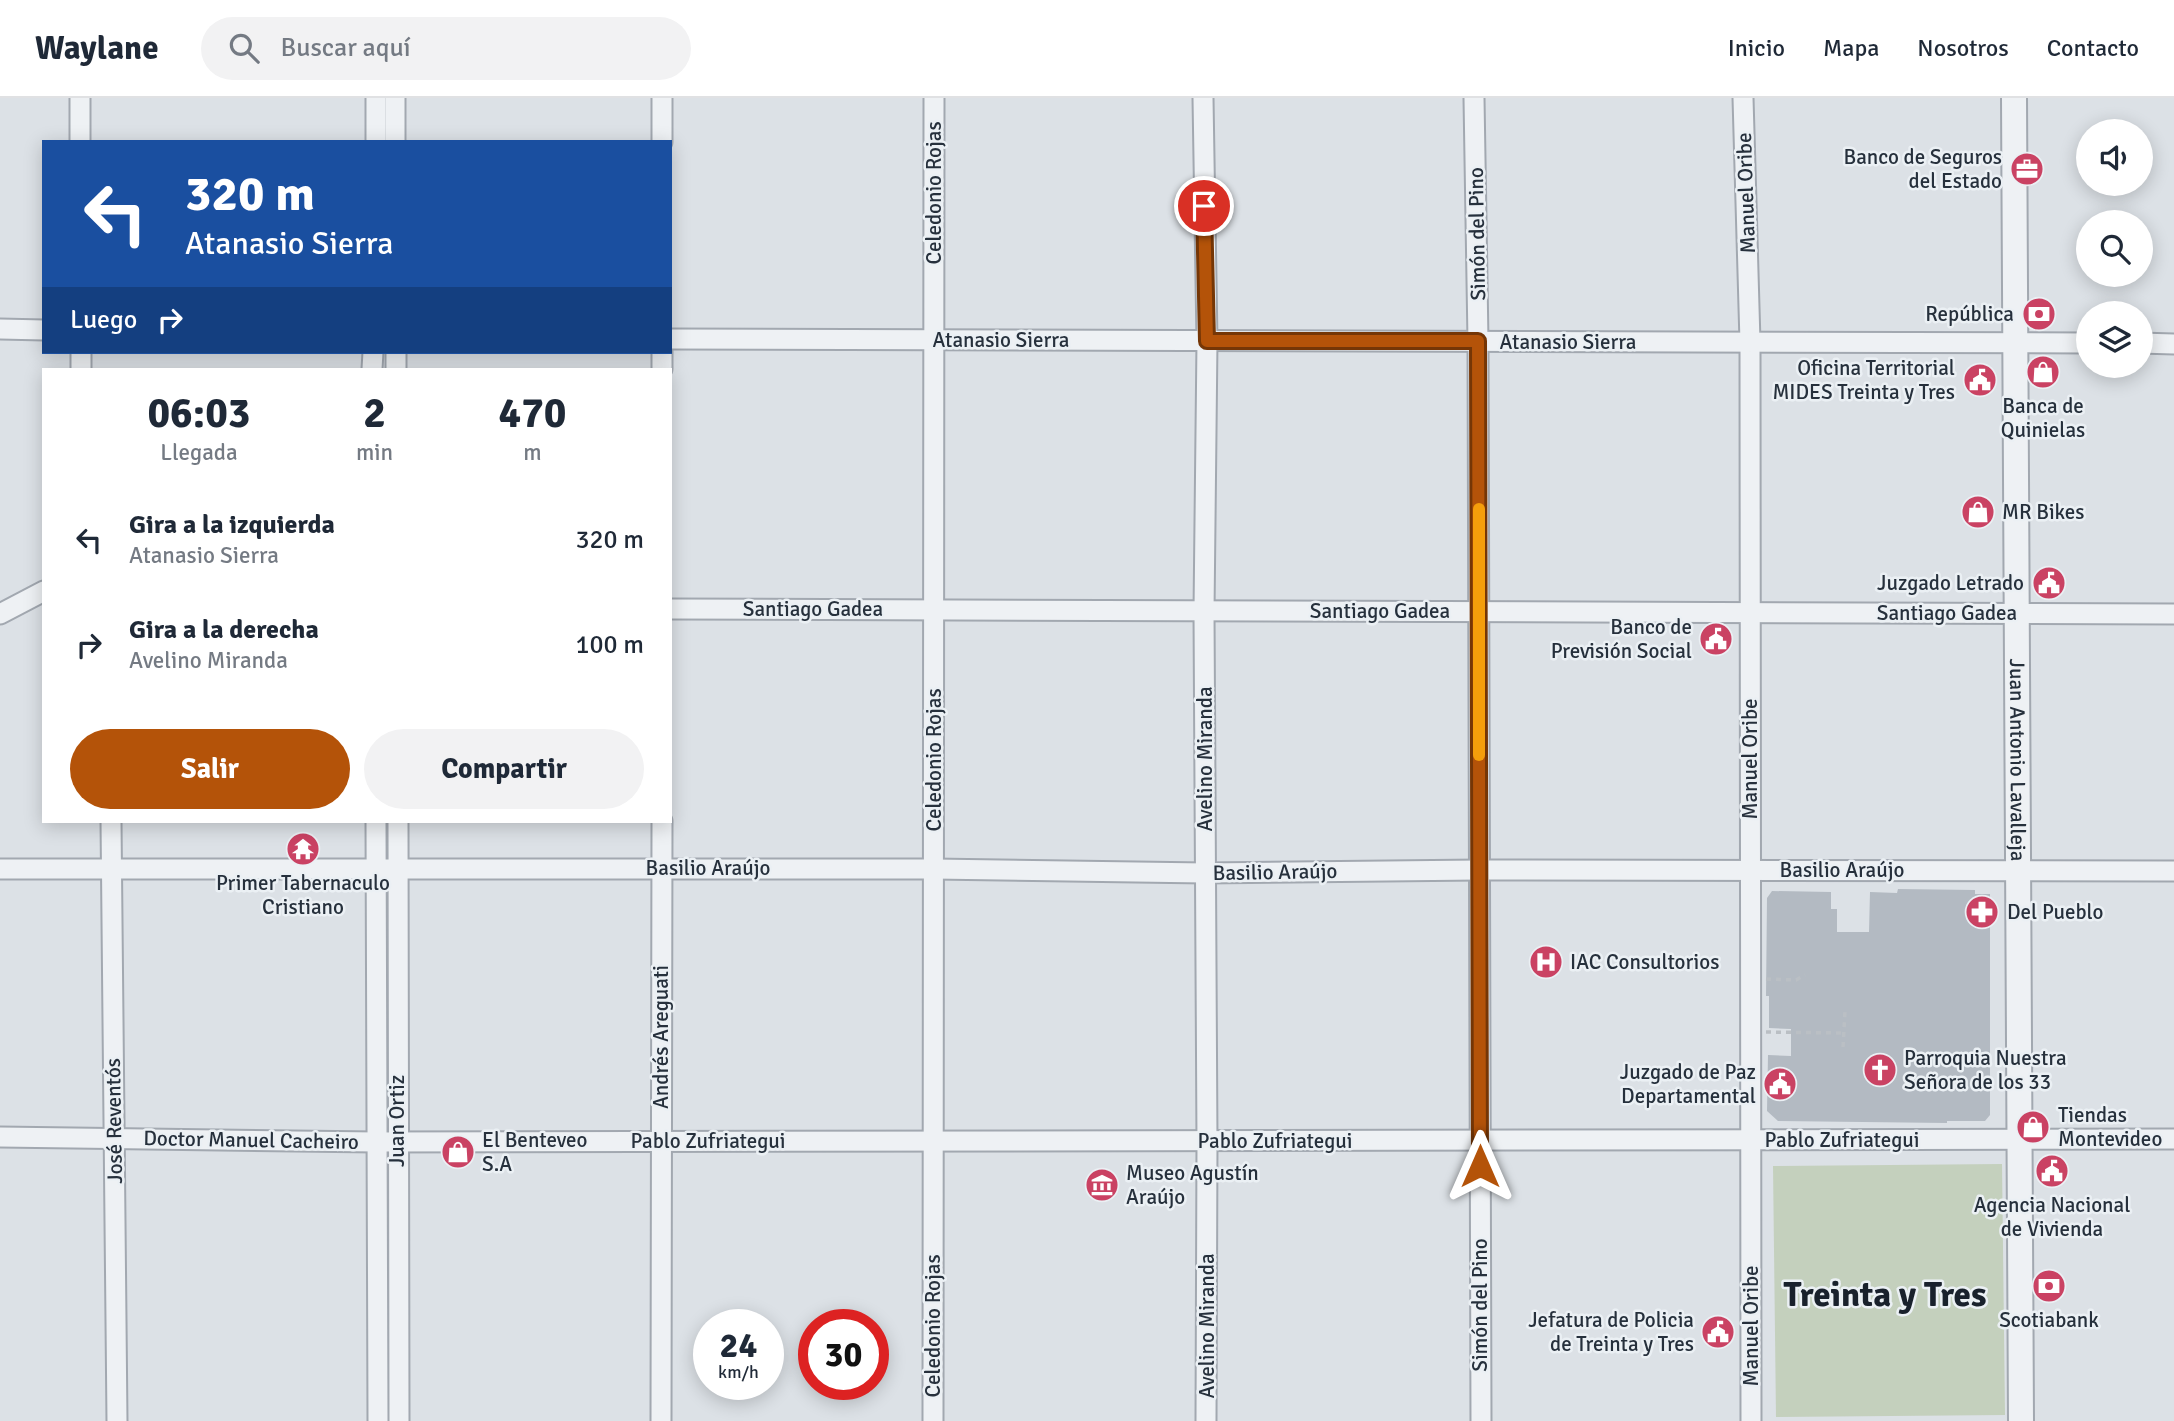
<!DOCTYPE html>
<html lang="es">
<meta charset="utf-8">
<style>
body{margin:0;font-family:Signika,sans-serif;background:#f2f2f3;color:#1f2937;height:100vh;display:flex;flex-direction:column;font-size:26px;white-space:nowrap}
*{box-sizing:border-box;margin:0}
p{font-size:23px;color:#747a83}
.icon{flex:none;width:38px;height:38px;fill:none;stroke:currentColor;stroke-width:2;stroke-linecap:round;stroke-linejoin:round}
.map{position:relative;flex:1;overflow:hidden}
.drawer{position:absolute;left:42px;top:270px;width:630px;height:455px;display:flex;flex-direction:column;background:#fff;border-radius:0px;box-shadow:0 4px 18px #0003}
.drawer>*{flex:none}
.banner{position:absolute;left:42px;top:42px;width:630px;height:214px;border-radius:0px;box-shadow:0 4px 18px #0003;background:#1a4fa0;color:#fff;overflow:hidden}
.buttons{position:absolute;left:2076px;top:21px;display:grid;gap:14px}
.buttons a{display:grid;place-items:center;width:77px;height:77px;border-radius:50%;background:#fff;box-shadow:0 4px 18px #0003;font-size:35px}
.speed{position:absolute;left:693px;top:1211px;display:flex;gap:14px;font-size:35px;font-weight:700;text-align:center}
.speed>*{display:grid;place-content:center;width:91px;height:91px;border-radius:50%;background:#fff;box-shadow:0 4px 18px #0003;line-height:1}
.speed small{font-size:18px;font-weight:400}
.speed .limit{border:10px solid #d22;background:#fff;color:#111}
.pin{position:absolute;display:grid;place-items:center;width:60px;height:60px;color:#fff;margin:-30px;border:4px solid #fff;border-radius:50%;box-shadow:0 2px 7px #0007}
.me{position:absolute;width:77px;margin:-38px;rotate:0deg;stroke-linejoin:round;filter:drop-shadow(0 0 5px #0008)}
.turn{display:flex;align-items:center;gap:24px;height:147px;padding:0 28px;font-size:32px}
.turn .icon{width:91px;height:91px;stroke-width:2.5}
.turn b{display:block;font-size:49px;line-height:60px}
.then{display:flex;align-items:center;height:66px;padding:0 28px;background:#0003;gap:14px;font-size:26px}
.eta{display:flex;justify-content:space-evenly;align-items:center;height:119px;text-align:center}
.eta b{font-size:42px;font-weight:800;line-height:49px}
.action{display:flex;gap:14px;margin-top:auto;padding:14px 28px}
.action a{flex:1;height:80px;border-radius:42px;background:#b45309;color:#fff;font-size:28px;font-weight:800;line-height:80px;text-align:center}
.action a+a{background:#f2f2f3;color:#1f2937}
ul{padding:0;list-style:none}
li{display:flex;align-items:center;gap:21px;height:105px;padding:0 28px}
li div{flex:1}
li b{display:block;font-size:26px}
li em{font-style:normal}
header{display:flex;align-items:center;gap:42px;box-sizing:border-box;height:98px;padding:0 35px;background:#fff;border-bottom:2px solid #e0e1e3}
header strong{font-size:33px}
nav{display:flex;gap:38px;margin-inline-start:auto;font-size:24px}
.search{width:490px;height:63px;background:#f2f2f3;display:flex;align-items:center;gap:18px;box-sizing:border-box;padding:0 24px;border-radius:38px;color:#747a83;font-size:26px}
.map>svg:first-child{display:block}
.green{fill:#c4d0bd}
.building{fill:#b3bac2}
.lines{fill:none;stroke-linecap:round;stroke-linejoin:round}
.minor-casing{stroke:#a2a8b0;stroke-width:23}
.tertiary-casing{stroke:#a2a8b0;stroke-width:28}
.path{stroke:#babfc4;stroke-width:3.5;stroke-dasharray:5 5;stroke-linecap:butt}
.minor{stroke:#eef1f4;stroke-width:19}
.tertiary{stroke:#eef1f4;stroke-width:24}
.route-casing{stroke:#753606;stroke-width:18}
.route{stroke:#b45309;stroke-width:12}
.slow{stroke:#f59e0b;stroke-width:12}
.labels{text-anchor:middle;stroke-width:5;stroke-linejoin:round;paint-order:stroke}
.poi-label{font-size:21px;fill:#26303c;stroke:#ebf0f4;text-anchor:end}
.street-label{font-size:21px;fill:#26303c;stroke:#ebf0f4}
.town-label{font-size:35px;font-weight:bold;fill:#19212c;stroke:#ebf0f4}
</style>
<header>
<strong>Waylane</strong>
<div class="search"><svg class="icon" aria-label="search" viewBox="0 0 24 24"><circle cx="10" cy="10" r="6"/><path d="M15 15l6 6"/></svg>Buscar aquí</div>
<nav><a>Inicio</a><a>Mapa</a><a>Nosotros</a><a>Contacto</a></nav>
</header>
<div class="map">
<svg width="2174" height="1323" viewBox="0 0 2174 1323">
<rect width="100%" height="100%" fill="#dce1e6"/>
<path class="green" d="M 2002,1066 L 2005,1317 L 1776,1319 L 1773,1068 Z"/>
<path class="building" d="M 1898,791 L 1975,792 L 1975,796 L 1990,796 L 1990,1017 L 1985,1023 L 1947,1023 L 1947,1025 L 1778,1023 L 1767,1013 L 1768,957 L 1791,958 L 1791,931 L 1769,930 L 1769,898 L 1766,898 L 1767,800 L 1772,793 L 1831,794 L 1831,811 L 1837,811 L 1837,834 L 1869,834 L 1870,794 L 1897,795 Z"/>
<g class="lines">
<defs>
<g id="minor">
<path d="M 80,0 L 80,44"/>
<path d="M 395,0 L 395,44"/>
<path d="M 1203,0 L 1207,243 L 1204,514 L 1207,1044 L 1206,1323"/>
<path d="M 1474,0 L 1478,243 L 1481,1323"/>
<path d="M 1743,0 L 1750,244 L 1751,1323"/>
<path d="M 376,44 L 376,0"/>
<path d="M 662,44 L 662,0"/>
<path d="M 0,231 L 44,232"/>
<path d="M 670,241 L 2088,245"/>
<path d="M 2140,245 L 2174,246"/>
<path d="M 81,254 L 81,271"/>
<path d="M 372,271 L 373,254"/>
<path d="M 396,271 L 396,254"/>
<path d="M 662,271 L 662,254"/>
<path d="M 670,511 L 2174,516"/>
<path d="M 0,516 L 44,493"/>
<path d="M 111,723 L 117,1323"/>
<path d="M 376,723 L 378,1323"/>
<path d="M 398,723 L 399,1323"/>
<path d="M 0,771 L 934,771 L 1205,775 L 1479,772 L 2174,773"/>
<path d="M 0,1039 L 376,1044 L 2174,1041"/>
<path d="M 661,1323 L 662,723"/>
<path d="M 933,1323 L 934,0"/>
</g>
<g id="tertiary">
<path id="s1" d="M 2014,0 L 2021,1323"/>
</g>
</defs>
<use href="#minor" class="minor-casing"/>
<use href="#tertiary" class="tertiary-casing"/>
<g class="path">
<path d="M 1766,881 L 1796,882 L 1805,877"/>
<path d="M 1766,934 L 1844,935"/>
<path d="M 1843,949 L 1845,913"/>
</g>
<use href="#minor" class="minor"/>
<use href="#tertiary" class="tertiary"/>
</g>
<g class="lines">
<defs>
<path id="route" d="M 1204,108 L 1207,243 L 1478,243 L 1480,1068"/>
</defs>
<use href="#route" class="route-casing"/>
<use href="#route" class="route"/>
<path class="slow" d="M 1479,411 L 1479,657"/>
</g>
<defs>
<symbol id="office-disc" viewBox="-11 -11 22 22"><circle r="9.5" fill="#ca4263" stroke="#ebf0f4"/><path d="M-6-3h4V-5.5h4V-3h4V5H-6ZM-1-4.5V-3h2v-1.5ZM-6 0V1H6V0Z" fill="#fff"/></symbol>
<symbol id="bank-disc" viewBox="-11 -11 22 22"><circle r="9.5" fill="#ca4263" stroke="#ebf0f4"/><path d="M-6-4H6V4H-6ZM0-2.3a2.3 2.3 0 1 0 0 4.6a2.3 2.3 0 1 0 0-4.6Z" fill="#fff"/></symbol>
<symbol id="shop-disc" viewBox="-11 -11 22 22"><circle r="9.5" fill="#ca4263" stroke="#ebf0f4"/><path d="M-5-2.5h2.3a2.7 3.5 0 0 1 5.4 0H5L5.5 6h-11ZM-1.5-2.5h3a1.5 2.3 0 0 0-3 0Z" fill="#fff"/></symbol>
<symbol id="civic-disc" viewBox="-11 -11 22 22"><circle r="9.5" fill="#ca4263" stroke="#ebf0f4"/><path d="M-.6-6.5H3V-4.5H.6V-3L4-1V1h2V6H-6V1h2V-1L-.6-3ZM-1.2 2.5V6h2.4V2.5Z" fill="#fff"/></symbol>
<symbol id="temple-disc" viewBox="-11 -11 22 22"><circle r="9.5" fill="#ca4263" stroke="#ebf0f4"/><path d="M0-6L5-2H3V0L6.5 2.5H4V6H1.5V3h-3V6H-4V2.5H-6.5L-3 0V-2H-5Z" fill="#fff"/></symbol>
<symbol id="pharmacy-disc" viewBox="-11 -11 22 22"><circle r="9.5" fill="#ca4263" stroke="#ebf0f4"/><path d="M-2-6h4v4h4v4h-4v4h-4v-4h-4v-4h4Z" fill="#fff"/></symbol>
<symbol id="hospital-disc" viewBox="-11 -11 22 22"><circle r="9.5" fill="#ca4263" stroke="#ebf0f4"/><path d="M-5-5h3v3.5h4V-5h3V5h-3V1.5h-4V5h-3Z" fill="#fff"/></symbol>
<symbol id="church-disc" viewBox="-11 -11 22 22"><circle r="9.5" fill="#ca4263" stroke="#ebf0f4"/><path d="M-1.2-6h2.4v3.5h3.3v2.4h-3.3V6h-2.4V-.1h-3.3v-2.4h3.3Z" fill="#fff"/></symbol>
<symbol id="museum-disc" viewBox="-11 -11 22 22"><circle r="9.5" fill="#ca4263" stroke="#ebf0f4"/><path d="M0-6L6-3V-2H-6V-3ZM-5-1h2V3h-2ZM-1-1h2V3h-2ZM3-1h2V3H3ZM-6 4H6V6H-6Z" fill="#fff"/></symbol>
</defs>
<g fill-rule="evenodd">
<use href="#office-disc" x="2008" y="52" width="38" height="38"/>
<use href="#bank-disc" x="2020" y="197" width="38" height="38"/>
<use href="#shop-disc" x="2024" y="255" width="38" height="38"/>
<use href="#civic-disc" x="1961" y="263" width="38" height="38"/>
<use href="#shop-disc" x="1959" y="395" width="38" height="38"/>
<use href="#civic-disc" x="2030" y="466" width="38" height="38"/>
<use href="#civic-disc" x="1697" y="522" width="38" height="38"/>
<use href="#temple-disc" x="284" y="732" width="38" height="38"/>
<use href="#pharmacy-disc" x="1963" y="795" width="38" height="38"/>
<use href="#hospital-disc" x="1527" y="845" width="38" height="38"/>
<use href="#church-disc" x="1861" y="953" width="38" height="38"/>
<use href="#civic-disc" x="1761" y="967" width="38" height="38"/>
<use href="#shop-disc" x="2014" y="1010" width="38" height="38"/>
<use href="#shop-disc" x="439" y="1035" width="38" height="38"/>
<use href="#civic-disc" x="2033" y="1054" width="38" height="38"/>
<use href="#museum-disc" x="1083" y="1068" width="38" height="38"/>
<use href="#bank-disc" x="2030" y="1169" width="38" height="38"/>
<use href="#civic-disc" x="1699" y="1215" width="38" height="38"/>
</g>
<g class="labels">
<g class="poi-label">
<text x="2002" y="66">Banco de Seguros<tspan x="2002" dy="24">del Estado</tspan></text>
<text x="2014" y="223">República</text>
<text x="1955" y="277">Oficina Territorial<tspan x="1955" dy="24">MIDES Treinta y Tres</tspan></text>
<text x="2043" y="315" text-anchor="middle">Banca de<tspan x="2043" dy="24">Quinielas</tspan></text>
<text x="2002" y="421" text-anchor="start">MR Bikes</text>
<text x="2024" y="492">Juzgado Letrado</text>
<text x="1692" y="536">Banco de<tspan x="1692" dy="24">Previsión Social</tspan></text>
<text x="303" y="792" text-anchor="middle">Primer Tabernaculo<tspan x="303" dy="24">Cristiano</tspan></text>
<text x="2007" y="821" text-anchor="start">Del Pueblo</text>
<text x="1570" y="871" text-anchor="start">IAC Consultorios</text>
<text x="1904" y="967" text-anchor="start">Parroquia Nuestra<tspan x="1904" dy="24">Señora de los 33</tspan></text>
<text x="1756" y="981">Juzgado de Paz<tspan x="1756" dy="24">Departamental</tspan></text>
<text x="2058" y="1024" text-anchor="start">Tiendas<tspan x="2058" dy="24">Montevideo</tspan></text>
<text x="482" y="1049" text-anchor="start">El Benteveo<tspan x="482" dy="24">S.A</tspan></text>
<text x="1126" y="1082" text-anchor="start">Museo Agustín<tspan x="1126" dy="24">Araújo</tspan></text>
<text x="2052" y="1114" text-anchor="middle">Agencia Nacional<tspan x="2052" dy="24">de Vivienda</tspan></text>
<text x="1694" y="1229">Jefatura de Policia<tspan x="1694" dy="24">de Treinta y Tres</tspan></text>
<text x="2049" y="1229" text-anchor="middle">Scotiabank</text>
</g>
<g class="street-label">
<text transform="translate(934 95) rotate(-90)" y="7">Celedonio Rojas</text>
<text transform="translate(1746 95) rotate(-92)" y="7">Manuel Oribe</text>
<text transform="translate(1477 136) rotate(-91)" y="7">Simón del Pino</text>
<text x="1001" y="249">Atanasio Sierra</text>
<text x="1568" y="251">Atanasio Sierra</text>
<text x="813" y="518">Santiago Gadea</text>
<text x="1380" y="520">Santiago Gadea</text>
<text x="1947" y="522">Santiago Gadea</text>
<text transform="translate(1205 661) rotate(-90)" y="7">Avelino Miranda</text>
<text transform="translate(1750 661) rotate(-90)" y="7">Manuel Oribe</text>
<text dy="7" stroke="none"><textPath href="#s1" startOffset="662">Juan Antonio Lavalleja</textPath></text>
<text transform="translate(934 662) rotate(-90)" y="7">Celedonio Rojas</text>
<text x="708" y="777">Basilio Araújo</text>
<text x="1842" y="779">Basilio Araújo</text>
<text transform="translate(1275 774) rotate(-1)" y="7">Basilio Araújo</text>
<text transform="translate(661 939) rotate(-90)" y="7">Andrés Areguati</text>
<text transform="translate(114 1023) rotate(-91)" y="7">José Reventós</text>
<text transform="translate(397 1023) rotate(-90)" y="7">Juan Ortiz</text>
<text transform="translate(251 1042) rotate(1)" y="7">Doctor Manuel Cacheiro</text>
<text x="1842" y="1049">Pablo Zufriategui</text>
<text x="708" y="1050">Pablo Zufriategui</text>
<text x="1275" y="1050">Pablo Zufriategui</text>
<text transform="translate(1480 1207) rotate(-90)" y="7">Simón del Pino</text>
<text transform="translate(933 1228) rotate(-90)" y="7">Celedonio Rojas</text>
<text transform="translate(1207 1228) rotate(-90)" y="7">Avelino Miranda</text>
<text transform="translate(1751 1228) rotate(-90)" y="7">Manuel Oribe</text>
</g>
<g class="town-label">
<text x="1885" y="1208">Treinta y Tres</text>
</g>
</g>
</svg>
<div class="buttons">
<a><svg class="icon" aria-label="sound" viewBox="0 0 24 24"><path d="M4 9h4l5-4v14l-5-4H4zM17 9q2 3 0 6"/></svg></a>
<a><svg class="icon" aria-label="search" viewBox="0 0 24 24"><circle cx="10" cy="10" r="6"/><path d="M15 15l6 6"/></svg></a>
<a><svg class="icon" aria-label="layers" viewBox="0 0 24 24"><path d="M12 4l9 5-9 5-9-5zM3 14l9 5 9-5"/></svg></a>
</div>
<div class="speed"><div>24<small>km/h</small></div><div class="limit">30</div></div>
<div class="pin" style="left:1204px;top:108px;background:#d93025"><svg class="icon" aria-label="arrive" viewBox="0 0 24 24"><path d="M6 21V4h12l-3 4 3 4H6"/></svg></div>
<svg class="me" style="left:1480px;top:1068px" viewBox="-20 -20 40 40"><path d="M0-17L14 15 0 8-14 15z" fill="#b45309" stroke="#fff" stroke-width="4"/></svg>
<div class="banner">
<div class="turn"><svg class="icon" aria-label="left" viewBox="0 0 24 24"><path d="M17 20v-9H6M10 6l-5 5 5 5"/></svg><div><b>320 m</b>Atanasio Sierra</div></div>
<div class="then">Luego<svg class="icon" aria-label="right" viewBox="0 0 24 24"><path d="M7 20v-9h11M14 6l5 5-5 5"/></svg></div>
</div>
<section class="drawer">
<div class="eta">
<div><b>06:03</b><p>Llegada</p></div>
<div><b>2</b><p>min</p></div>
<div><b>470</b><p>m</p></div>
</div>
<ul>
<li><svg class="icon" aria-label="left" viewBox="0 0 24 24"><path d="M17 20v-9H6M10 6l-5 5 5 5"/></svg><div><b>Gira a la izquierda</b><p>Atanasio Sierra</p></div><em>320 m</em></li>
<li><svg class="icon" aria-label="right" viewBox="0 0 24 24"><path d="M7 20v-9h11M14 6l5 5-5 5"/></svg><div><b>Gira a la derecha</b><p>Avelino Miranda</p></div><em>100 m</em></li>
</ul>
<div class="action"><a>Salir</a><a>Compartir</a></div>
</section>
</div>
